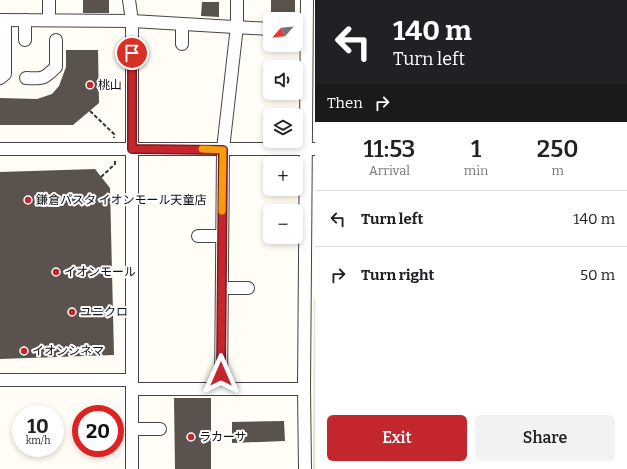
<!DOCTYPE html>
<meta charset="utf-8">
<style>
body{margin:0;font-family:Bitter,"Noto Sans JP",serif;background:#f2f2f2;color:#202124;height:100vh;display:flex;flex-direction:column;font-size:15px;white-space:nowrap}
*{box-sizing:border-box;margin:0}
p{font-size:13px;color:#757577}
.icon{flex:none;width:22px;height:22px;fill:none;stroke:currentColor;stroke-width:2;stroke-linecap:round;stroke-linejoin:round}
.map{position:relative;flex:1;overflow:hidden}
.panel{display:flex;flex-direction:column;background:#fff;width:312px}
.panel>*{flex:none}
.hud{background:#202124;color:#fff;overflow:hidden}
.needle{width:26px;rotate:243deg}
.tools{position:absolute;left:263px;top:12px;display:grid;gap:8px}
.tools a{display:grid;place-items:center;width:40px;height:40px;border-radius:6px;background:#fff;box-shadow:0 2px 6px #0003;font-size:20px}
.speed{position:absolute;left:12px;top:405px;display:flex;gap:8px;font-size:20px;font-weight:700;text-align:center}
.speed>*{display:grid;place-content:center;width:52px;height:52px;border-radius:50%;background:#fff;box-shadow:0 2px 6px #0003;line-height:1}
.speed small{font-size:10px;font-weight:400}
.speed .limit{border:6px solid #d22;background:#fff;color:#111}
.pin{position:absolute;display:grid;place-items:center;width:34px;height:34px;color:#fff;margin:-17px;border:2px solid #fff;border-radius:50%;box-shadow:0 1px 4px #0007}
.me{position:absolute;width:44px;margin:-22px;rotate:0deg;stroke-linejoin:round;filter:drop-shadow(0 0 3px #0008)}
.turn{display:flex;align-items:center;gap:14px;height:84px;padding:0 12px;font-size:18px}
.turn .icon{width:52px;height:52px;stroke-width:2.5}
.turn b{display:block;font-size:28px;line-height:34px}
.then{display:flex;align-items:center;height:38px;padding:0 12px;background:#0003;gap:8px;font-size:15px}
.eta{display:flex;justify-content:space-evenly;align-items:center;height:68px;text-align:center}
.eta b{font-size:24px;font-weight:600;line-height:28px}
.button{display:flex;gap:8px;margin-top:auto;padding:8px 12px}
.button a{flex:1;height:46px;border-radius:6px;background:#c4262e;color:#fff;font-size:16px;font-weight:600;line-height:46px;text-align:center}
.button a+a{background:#f2f2f2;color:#202124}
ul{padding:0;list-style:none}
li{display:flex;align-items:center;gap:12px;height:56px;padding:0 12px;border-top:1px solid #e0e0e0}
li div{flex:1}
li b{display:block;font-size:15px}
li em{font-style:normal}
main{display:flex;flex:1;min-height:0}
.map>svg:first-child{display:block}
.green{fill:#d5ebbd}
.building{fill:#5a524d}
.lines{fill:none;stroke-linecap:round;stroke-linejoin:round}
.minor-casing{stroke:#444;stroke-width:14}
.path{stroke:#333;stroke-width:2;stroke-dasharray:4 2;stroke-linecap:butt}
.minor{stroke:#fff;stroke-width:12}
.route-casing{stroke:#7f191e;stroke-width:10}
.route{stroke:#c4262e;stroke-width:7}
.slow{stroke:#f59e0b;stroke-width:7}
.poi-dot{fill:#c4262e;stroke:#fff;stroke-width:1.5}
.labels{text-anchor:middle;stroke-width:4;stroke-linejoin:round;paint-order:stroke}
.poi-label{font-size:12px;fill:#111;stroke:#fff;text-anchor:start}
</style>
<main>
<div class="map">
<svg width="315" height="469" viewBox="0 0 315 469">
<rect width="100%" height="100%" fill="#fffdf5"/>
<path class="green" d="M 315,298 L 315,469 L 313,469 L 314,299 Z"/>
<g class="building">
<rect x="83" y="0" width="26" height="13"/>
<rect x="271" y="0" width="24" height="19"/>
<path d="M 202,2 L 219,2 L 219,17 L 201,16 Z"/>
<path d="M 66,50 L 98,50 L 99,103 L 73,125 L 0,125 L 0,98 L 37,99 L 52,94 L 59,86 L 66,67 Z"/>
<path d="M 95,169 L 110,188 L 114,355 L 0,359 L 0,172 Z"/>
<path d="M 174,398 L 211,398 L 211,469 L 175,469 Z"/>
<path d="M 284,421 L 285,441 L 232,443 L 232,422 Z"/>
</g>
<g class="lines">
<defs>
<g id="minor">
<path d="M 49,0 L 49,20"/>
<path d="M 129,0 L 132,21 L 132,469"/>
<path d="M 0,20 L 132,21 L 270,29"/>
<path d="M 25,20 L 25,40"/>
<path d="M 182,24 L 182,44"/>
<path d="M 0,78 L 5,74 L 5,20"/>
<path d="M 26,78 C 43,79 44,79 56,67 L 56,40"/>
<path d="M 0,149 L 315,149"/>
<path d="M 198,236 L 222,236"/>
<path d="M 222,288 L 248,288"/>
<path d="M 0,380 L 132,380"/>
<path d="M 132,389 L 304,389"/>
<path d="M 221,389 L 223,149 L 237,26 L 237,0"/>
<path d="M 132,429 L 160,429"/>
<path d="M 305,469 L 304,389 L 307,0"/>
</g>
</defs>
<use href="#minor" class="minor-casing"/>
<g class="path">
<path d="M 90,111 L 114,134 L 114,138"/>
<path d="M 101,177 L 115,164 L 115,160"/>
</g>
<use href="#minor" class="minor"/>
</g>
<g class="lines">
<defs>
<path id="route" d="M 132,53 L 132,149 L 223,150 L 221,374"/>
</defs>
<use href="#route" class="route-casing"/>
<use href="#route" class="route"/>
<path class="slow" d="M 202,149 L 223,150 L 222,211"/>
</g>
<g class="poi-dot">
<circle cx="90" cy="85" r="4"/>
<circle cx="28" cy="200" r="4"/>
<circle cx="56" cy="272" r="4"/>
<circle cx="72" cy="312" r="4"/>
<circle cx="24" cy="351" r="4"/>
<circle cx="191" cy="437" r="4"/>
</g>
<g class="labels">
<g class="poi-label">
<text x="98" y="89">桃山</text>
<text x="36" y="204">鎌倉パスタ イオンモール天童店</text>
<text x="64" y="276">イオンモール</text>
<text x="80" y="316">ユニクロ</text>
<text x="32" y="355">イオンシネマ</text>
<text x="199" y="441">ラカーサ</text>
</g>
</g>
</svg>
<div class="tools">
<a><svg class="needle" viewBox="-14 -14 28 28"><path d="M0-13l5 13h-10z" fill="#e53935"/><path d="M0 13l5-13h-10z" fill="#757577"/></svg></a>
<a><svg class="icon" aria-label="sound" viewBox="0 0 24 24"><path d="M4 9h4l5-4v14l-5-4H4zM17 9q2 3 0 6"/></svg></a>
<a><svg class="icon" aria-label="layers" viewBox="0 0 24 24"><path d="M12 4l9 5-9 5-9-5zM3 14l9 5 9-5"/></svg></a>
<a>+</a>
<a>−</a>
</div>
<div class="speed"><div>10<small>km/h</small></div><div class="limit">20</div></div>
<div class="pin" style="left:132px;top:53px;background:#d93025"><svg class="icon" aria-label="arrive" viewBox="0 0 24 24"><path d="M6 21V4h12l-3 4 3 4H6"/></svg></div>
<svg class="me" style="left:221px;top:374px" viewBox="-20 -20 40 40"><path d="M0-17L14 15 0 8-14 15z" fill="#c4262e" stroke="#fff" stroke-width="4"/></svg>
</div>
<section class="panel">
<div class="hud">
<div class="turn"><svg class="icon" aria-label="left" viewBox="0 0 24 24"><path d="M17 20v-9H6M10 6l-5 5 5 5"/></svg><div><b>140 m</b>Turn left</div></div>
<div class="then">Then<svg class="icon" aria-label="right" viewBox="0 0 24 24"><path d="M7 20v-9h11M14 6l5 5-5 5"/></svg></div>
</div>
<div class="eta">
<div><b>11:53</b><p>Arrival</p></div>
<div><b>1</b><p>min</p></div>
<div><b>250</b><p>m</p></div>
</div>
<ul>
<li><svg class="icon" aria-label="left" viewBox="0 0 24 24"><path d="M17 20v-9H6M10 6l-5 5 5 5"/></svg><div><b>Turn left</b></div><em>140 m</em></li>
<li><svg class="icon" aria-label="right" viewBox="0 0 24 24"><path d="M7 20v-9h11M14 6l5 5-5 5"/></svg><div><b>Turn right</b></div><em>50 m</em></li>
</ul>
<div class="button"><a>Exit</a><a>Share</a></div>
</section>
</main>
